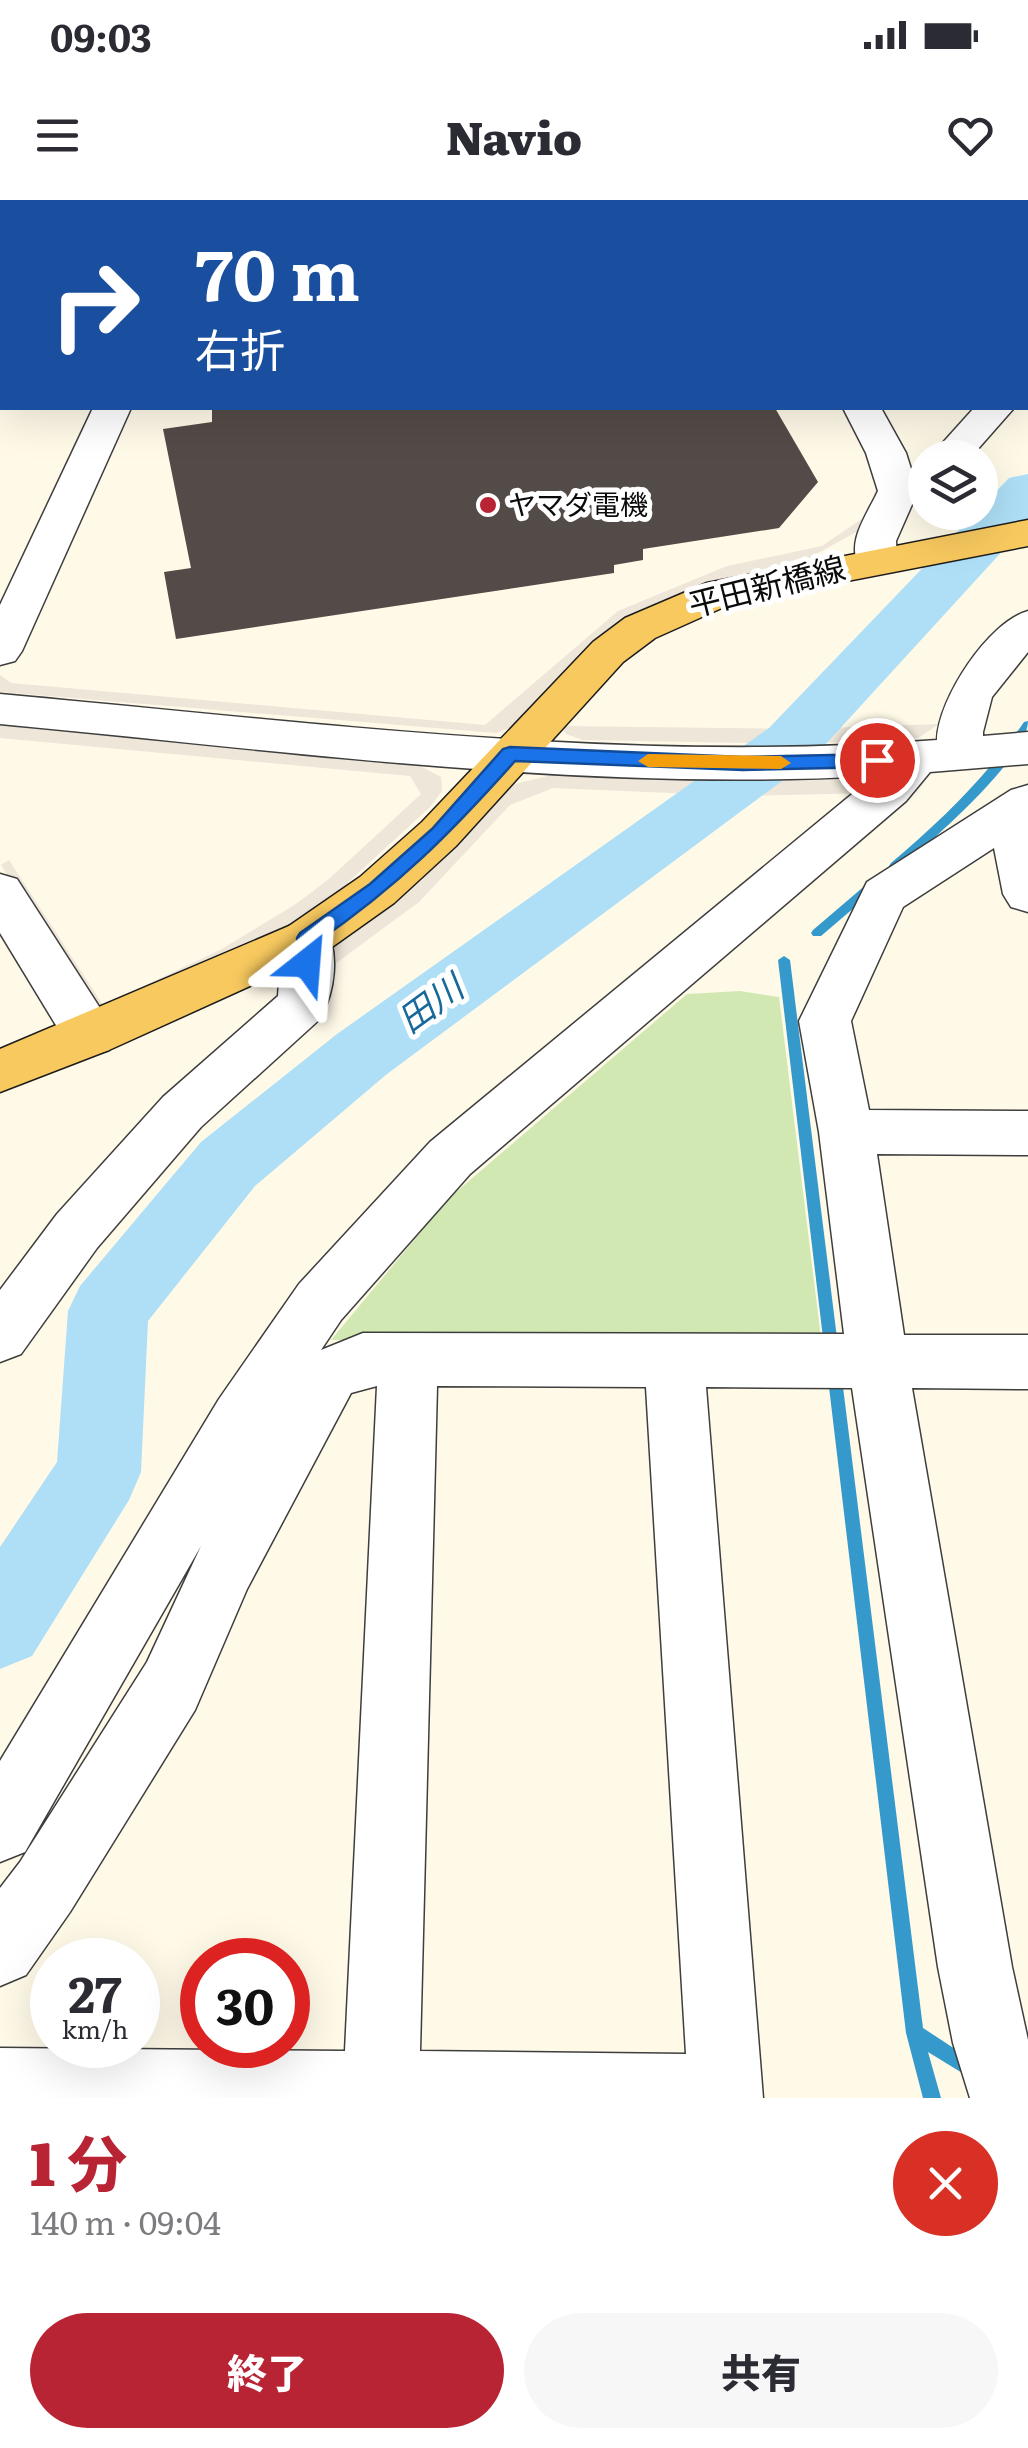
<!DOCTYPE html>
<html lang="ja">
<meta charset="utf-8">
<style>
body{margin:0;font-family:Literata,"Noto Sans JP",serif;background:#f7f7f7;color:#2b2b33;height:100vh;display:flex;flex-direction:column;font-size:38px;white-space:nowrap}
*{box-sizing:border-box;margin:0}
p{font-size:32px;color:#7c7c81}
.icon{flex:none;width:55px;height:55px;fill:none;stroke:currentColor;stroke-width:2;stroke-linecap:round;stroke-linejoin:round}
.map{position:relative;height:1898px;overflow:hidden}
.sheet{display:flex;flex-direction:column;background:#fff;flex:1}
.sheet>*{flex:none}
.guide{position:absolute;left:0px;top:0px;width:1030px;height:210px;box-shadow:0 10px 40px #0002;background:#1a4fa0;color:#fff;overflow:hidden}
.fabs{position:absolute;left:908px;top:240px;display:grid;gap:20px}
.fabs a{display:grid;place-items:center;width:90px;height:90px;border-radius:50%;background:#fff;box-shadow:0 10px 40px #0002;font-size:50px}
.speed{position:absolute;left:30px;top:1738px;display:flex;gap:20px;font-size:50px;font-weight:700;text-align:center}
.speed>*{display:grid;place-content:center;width:130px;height:130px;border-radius:50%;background:#fff;box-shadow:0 10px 40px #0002;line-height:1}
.speed small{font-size:25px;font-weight:400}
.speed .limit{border:15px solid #d22;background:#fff;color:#111}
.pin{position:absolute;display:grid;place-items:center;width:85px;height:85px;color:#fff;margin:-42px;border:5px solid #fff;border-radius:50%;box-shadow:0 2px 10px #0007}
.me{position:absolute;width:110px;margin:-55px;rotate:28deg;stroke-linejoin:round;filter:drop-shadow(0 0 8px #0008)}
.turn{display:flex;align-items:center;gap:35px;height:210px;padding:0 30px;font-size:45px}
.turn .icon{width:130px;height:130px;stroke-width:2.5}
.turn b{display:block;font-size:70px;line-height:85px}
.round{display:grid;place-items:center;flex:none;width:105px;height:105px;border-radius:52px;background:#f7f7f7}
.headline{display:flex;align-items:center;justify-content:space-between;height:170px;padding:0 30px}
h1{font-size:60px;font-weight:800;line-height:75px;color:#b92435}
.cta{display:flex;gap:20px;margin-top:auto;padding:20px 30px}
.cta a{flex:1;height:115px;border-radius:60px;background:#b92435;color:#fff;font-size:40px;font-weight:800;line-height:115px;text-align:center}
.cta a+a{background:#f7f7f7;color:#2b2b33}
.status{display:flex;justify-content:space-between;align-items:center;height:70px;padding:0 50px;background:#fff;direction:ltr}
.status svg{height:28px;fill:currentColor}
header{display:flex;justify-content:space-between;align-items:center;height:130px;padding:0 30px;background:#fff;font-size:45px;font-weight:800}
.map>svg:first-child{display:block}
.green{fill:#d2e8b3}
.plaza{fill:#ede6d9}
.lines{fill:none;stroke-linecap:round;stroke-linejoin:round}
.stream{fill:#3599cc;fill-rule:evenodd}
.river{fill:#aedff6;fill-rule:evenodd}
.building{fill:#534b47}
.minor-casing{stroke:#3e3e3e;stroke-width:3}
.major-casing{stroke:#1c1c1c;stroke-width:3}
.minor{fill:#fff;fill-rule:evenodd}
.major{fill:#f8c95f;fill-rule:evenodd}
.route{fill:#1a73e8;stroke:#114b97;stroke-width:2.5}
.slow{fill:#f59e0b}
.poi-dot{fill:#b92435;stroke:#fff;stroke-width:4}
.labels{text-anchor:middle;stroke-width:10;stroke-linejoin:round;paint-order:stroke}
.far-poi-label{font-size:28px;fill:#0b0b0b;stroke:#fff;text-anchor:start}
.street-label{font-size:32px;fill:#0b0b0b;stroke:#fff}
.water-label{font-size:35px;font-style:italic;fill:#16699a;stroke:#fff}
</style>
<div class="status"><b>09:03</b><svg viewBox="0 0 49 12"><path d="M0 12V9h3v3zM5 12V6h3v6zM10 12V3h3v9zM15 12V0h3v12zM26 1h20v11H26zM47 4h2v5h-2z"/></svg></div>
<header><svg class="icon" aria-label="menu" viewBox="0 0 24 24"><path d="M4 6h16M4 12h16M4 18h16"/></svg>Navio<svg class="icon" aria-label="heart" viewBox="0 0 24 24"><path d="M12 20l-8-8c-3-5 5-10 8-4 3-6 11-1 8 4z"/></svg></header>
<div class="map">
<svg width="1028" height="1898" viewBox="0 0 1028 1898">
<rect width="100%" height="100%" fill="#fff9e8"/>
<path class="green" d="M 740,791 L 779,797 L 821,1138 L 331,1140 L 449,998 L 687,794 Z"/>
<g class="plaza">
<path d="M 879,281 L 885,284 L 867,325 L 858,331 L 789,369 L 691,391 L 623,418 L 578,455 L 566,478 L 518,525 L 496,533 L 0,492 L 0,475 L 11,483 L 485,525 L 618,411 L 727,366 L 822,346 L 866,316 Z"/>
<path d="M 939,524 L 918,538 L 804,544 L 583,540 L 566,534 L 561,526 L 796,529 Z"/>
<path d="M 0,525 L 420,566 L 441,577 L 442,591 L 430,607 L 342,688 L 302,718 L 264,740 L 101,812 L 85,799 L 1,665 L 4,663 L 9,660 L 103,805 L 220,750 L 296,704 L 329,679 L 421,594 L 410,576 L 0,538 Z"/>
<path d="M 552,575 L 697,581 L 858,580 L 868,583 L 872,593 L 742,596 L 553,588 L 510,605 L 419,702 L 324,772 L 330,744 L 421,681 L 499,597 L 515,584 Z"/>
</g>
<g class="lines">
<g class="stream">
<path d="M 585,0 L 593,0 L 591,2 L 584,2 Z"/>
<path d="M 1028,521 C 1028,558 929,643 899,669 L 891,669 L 889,666 L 891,663 C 941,621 987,576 1024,522 Z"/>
<path d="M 872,682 L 878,686 L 876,689 L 821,736 L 813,736 L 811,733 L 813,730 L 868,683 Z"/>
<path d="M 784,756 L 790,760 L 837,1138 L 835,1142 L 830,1144 L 825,1142 L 823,1138 L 778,760 Z"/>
<path d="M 836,1181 L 841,1183 L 843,1187 L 923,1828 L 978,1864 L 981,1870 L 978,1876 L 972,1879 L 928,1852 L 941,1898 L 923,1898 L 906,1833 L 829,1187 L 831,1183 Z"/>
</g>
<path class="river" d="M 1028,274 L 1028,323 L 813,558 L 387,874 L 255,986 L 148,1121 L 141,1272 L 129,1300 L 32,1456 L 0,1469 L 0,1347 L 57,1262 L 68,1111 L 80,1086 L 201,942 L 337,834 L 769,528 L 1009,278 Z"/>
</g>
<path class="building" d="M 212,208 L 775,208 L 818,282 L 779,328 L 643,349 L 643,360 L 614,365 L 614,373 L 176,439 L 164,372 L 191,368 L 163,229 L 212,222 Z"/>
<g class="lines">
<defs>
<g id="minor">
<path d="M 734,0 L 768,0 L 770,2 L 736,2 Z"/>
<path d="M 914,0 L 948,0 L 950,2 L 916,2 Z"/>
<rect x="0" y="23" width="2" height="20"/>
<rect x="0" y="173" width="2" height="22"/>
<path d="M 93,208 L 131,208 L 22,451 L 15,461 L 0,465 L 0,405 Z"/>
<path d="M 843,208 L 881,208 L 906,253 L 918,291 L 896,341 L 897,360 L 891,369 L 876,373 L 861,369 C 844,344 867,315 878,291 L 866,253 Z"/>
<path d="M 974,208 L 1014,208 L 970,258 L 929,258 Z"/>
<path d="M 1028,411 L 1028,452 L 992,497 L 983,532 L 983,536 L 1028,532 L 1028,564 L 930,572 L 906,601 L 470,974 L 341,1120 L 321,1150 L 363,1133 L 844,1134 L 819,932 L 799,821 L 867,682 L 1011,590 L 1028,585 L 1028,712 L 1011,707 L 1003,694 L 994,648 L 903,707 L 851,821 L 869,910 L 1028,911 L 1028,955 L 877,954 L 904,1135 L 1028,1135 L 1028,1189 L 912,1188 L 1012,1767 L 1028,1840 L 1028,1898 L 970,1898 L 953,1843 L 938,1767 L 852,1188 L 706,1187 L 763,1898 L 0,1898 L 0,1848 L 345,1851 L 377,1186 L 351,1193 L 247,1389 L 195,1510 L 70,1712 L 26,1775 L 0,1786 L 0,1688 L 20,1662 L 147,1462 L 201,1346 L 25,1652 L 0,1662 L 0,1561 L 219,1199 L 299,1084 L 430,942 L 874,576 C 583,592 289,551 0,524 L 0,494 C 310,522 625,564 937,540 C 938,499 988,422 1028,411 ZM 437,1186 L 646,1187 L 686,1854 L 420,1851 Z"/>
<path d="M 0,674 L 17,679 L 109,822 L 116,836 L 109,850 L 90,856 L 71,850 L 0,733 Z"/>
<path d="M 307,720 L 325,726 C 340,753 335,792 320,819 L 201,927 L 97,1048 L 21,1154 L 0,1162 L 0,1090 L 57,1014 L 163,897 L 278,796 L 282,739 L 289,726 Z"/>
</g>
<path id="major" d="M 1028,320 L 1028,346 L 733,403 L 655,438 L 623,462 L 456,646 L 394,703 L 325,752 L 109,850 L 0,892 L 0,849 L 289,726 L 360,677 L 422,622 L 593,442 L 625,418 L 707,383 Z"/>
</defs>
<use href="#minor" class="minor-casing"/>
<use href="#major" class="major-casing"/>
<use href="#minor" class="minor"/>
<use href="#major" class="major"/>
</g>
<path class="route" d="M 510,547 L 743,557 L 877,554 L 887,560 L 877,567 L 743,570 L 515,561 C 449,635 399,685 317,742 L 315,768 L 300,768 L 297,738 L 300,733 L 370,684 L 432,629 L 503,549 Z"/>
<path class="slow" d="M 648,554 L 781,556 L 791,563 L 781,569 L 648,567 L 638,561 Z"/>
<circle class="poi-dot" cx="488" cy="305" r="10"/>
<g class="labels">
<g class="far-poi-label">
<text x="508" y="315">ヤマダ電機</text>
</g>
<g class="street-label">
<text transform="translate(767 387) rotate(-14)" y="11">平田新橋線</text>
</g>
<g class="water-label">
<text transform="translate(431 804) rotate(-36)" y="12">田川</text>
</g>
</g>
</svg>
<div class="fabs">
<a><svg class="icon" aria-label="layers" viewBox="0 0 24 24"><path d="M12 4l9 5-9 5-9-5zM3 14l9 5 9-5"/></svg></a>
</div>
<div class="speed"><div>27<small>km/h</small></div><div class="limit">30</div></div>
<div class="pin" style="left:877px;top:560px;background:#d93025"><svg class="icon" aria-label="arrive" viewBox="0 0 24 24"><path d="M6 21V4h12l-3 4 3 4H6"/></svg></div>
<svg class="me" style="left:307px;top:763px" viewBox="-20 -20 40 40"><path d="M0-17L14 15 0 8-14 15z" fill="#1a73e8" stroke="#fff" stroke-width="4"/></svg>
<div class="guide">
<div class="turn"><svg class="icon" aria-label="right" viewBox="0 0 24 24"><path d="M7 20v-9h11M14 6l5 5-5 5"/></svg><div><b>70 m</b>右折</div></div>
</div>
</div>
<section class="sheet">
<div class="headline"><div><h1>1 分</h1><p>140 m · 09:04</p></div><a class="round" style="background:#d93025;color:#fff"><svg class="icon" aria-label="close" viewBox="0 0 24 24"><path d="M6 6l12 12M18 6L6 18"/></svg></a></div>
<div class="cta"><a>終了</a><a>共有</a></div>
</section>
